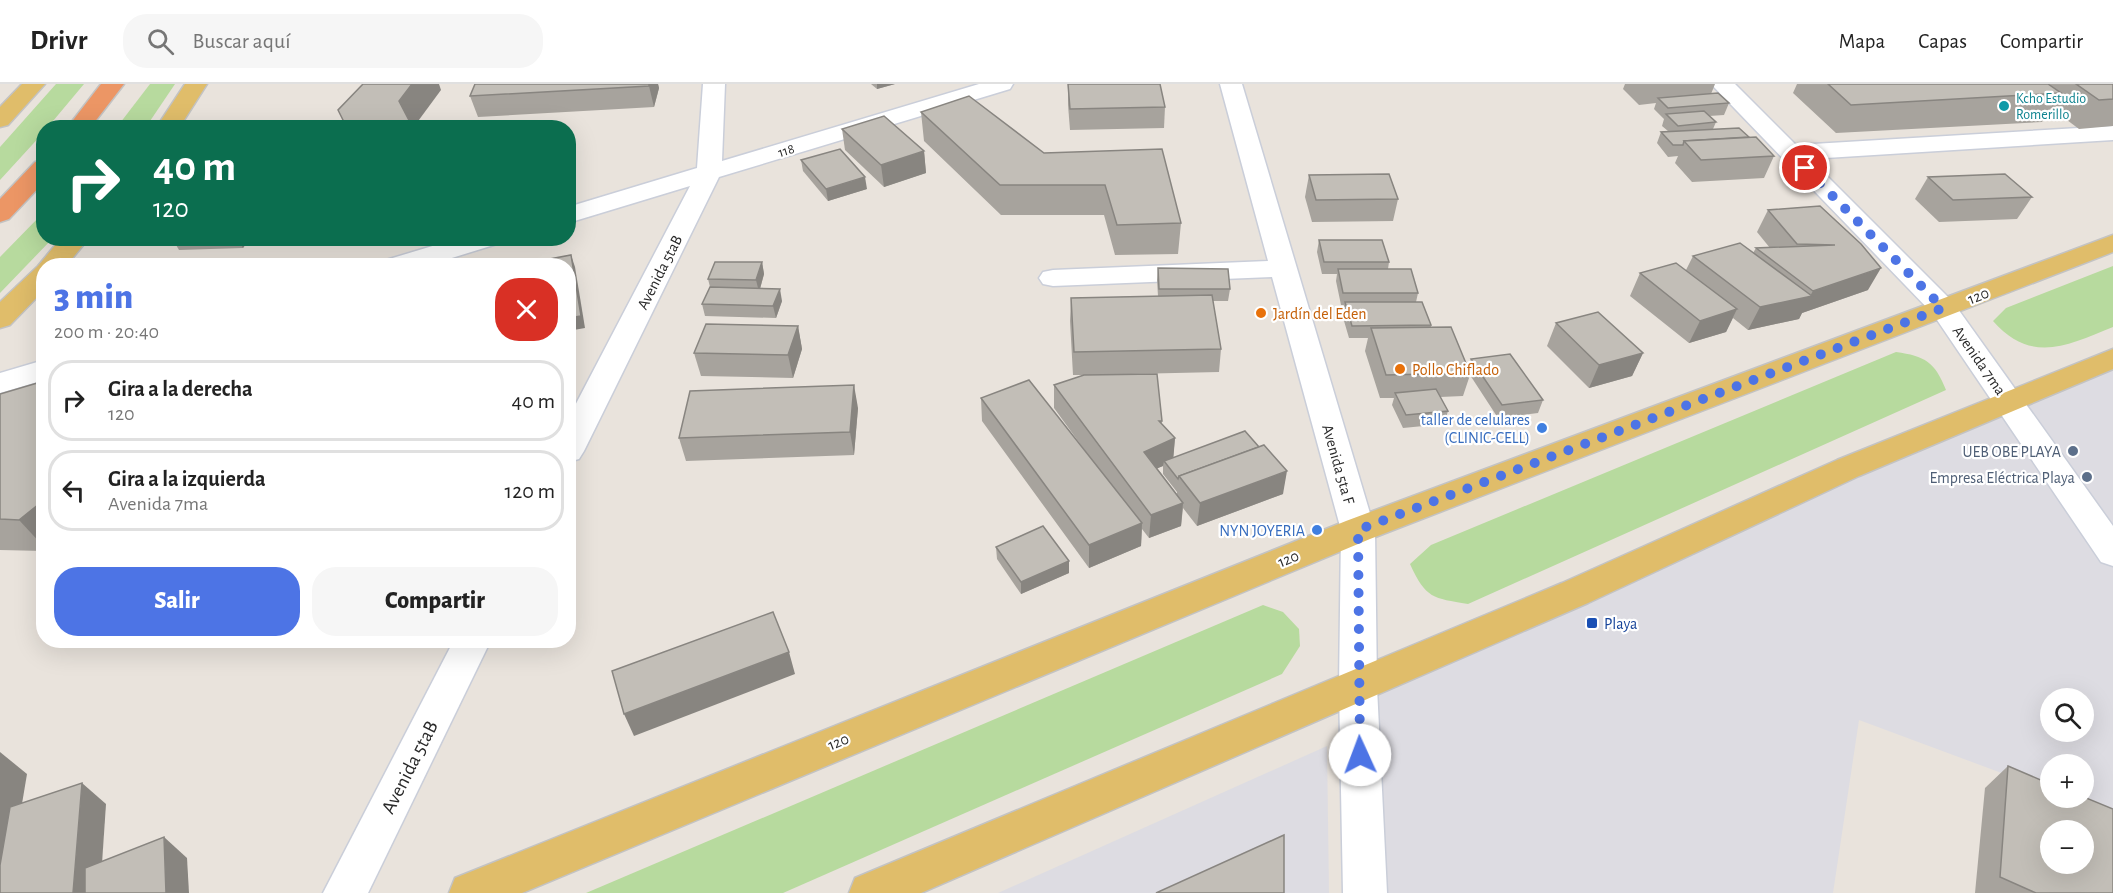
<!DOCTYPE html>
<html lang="es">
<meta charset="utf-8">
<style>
body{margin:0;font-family:"Alegreya Sans",sans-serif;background:#f6f6f6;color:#222;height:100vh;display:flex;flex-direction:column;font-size:22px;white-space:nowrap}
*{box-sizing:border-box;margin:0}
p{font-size:20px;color:#767676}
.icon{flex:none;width:33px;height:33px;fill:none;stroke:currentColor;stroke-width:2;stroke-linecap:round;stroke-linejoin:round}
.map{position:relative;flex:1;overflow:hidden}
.drawer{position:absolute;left:36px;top:174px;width:540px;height:390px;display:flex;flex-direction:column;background:#fff;border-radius:24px;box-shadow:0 6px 24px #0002}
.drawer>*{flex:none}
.hud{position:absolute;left:36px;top:36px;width:540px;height:126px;border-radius:24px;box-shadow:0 6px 24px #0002;background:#0b6e4f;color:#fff;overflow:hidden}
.controls{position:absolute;left:2040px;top:604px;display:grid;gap:12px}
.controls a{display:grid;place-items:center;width:54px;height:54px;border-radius:50%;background:#fff;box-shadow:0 6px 24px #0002;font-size:30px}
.pin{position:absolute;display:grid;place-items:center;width:51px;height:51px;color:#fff;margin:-26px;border:3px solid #fff;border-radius:50%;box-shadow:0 2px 6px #0007}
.me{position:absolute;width:66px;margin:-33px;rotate:358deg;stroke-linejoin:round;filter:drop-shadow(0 0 4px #0008)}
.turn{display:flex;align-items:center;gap:21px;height:126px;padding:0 18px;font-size:27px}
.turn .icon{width:78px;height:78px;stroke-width:2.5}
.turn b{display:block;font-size:42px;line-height:51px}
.round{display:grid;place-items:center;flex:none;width:63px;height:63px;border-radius:24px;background:#f6f6f6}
.overview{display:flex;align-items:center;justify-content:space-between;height:102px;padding:0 18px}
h1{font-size:36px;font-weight:800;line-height:45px;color:#4d74e5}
.action{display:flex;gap:12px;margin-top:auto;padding:12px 18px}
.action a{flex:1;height:69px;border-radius:24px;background:#4d74e5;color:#fff;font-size:24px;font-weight:800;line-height:69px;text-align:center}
.action a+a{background:#f6f6f6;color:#222}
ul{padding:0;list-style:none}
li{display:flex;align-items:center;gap:18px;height:81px;margin:0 12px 9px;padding:0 6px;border:3px solid #e0e0e0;border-radius:24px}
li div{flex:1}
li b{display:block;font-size:22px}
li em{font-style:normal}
header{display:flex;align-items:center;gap:36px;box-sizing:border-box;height:84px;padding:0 30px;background:#fff;border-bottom:2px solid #e0e0e0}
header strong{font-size:28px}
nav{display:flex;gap:33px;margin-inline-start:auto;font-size:21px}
.search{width:420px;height:54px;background:#f6f6f6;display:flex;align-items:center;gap:15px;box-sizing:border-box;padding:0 21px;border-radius:24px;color:#767676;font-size:22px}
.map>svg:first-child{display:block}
.industrial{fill:#dddce2;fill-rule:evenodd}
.green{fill:#b7da9e}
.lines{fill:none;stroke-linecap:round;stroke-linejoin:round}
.minor-casing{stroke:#caced9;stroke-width:3}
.major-casing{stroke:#c3c3c3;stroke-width:3}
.highway-casing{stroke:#c3c3c3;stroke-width:3}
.minor{fill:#fff;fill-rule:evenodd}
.major{fill:#e0bd6a;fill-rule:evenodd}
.highway{fill:#ec9665;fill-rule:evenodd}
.wall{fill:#a7a39d;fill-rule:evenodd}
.shaded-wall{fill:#888580}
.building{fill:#c2beb7;stroke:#888580;stroke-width:1.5;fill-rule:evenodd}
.route{stroke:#4d74e5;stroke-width:10;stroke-dasharray:0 18}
.culture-dot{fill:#0f9aa8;stroke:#fff;stroke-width:2}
.food-dot{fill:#e8710a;stroke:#fff;stroke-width:2}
.shop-dot{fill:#3f7fe0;stroke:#fff;stroke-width:2}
.service-dot{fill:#5c6f8a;stroke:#fff;stroke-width:2}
.transit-dot{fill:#1a4fb4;stroke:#fff;stroke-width:2}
.labels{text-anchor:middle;stroke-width:4.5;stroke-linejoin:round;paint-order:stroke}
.far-culture-label{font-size:14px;fill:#0d838f;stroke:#fff;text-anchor:start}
.far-street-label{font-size:14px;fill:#292929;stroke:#fff}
.street-label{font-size:16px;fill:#292929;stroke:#fff}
.food-label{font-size:16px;fill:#c56008;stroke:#fff;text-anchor:start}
.shop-label{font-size:16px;fill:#366cbe;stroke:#fff;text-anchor:end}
.service-label{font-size:16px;fill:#4e5e75;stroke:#fff;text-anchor:end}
.transit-label{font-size:16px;fill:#164399;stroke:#fff;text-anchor:start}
.near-street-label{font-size:20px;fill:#292929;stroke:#fff}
</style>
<header>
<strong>Drivr</strong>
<div class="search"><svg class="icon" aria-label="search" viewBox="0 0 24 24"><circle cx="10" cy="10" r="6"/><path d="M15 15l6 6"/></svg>Buscar aquí</div>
<nav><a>Mapa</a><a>Capas</a><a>Compartir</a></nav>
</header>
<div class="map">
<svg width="2113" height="809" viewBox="0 0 2113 809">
<rect width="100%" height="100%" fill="#e9e3dc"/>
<g class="industrial">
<path d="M 2113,274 L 2113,731 L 2084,714 L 2084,681 L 2050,681 L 2050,707 L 1859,636 L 1833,809 L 1380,809 L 1358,603 ZM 2050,615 L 2084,615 L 2084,648 L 2050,648 Z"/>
<path d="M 1327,662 L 1329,809 L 998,809 Z"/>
</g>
<g class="green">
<path d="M 56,0 L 84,0 L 48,43 L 44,44 L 43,49 L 0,96 L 0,63 Z"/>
<path d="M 150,0 L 175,0 L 146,43 L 117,43 Z"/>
<path d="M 43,129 L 44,154 L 52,155 L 0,209 L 0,173 Z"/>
<path d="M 2113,182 L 2113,243 C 2067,262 2031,280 1993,237 L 2006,224 Z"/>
<path d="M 1896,268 C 1925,272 1935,278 1946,306 L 1468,520 C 1433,514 1426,515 1410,480 L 1431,461 Z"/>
<path d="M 1263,521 L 1283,528 L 1299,545 L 1300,562 L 1282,590 L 783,809 L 586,809 Z"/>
</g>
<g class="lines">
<defs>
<g id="minor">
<path d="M 703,0 L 725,0 L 722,77 L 979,0 L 1013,0 L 1010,5 L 719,93 L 584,367 L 579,375 L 568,378 L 568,335 L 690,102 L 568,139 L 568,123 L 697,84 Z"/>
<path d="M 1220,0 L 1242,0 L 1375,446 L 1377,603 L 1387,809 L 1343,809 L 1339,603 L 1341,446 L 1272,193 L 1053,202 L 1043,200 L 1039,194 L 1043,188 L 1053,186 L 1268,177 Z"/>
<path d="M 1711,0 L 1735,0 L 1796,61 L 2113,42 L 2113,56 L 1810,75 L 1953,218 L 2113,442 L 2113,482 L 2101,478 L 1933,230 Z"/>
<path d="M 459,154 L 501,154 L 497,160 L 426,182 L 383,182 L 386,176 Z"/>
<path d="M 44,276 L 44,296 L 0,309 L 0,289 Z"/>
<path d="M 454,556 L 491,556 L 368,809 L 323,809 Z"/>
</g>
<g id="major">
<path d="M 22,0 L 45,0 L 8,41 L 0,43 L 0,23 Z"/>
<path d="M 185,0 L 207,0 L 179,44 L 156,44 Z"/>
<path d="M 2113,151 L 2113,168 L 1370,455 L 522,809 L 449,809 L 455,794 L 1346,437 Z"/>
<path d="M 61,154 L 89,154 L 66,182 L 44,182 L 44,206 L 10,241 L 0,244 L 0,218 L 38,182 Z"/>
<path d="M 2113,265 L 2113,285 L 1859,392 L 1588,519 L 921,809 L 849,809 L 855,794 L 1562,499 L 1837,376 Z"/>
</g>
<g id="highway">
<path d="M 101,0 L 124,0 L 90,44 L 67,44 Z"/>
<path d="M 44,76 L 44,98 L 9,135 L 0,138 L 0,115 L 35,78 Z"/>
</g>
</defs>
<use href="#minor" class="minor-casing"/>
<use href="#major" class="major-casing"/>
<use href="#highway" class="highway-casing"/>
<use href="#minor" class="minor"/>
<use href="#major" class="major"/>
<use href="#highway" class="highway"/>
</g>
<g class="wall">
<path d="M 474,0 L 658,0 L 659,4 L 654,23 L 478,33 L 470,12 L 475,1 Z"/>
<path d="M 871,0 L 895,0 L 877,5 Z"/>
<path d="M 1068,0 L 1165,23 L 1164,44 L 1070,46 L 1068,21 Z"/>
<path d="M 1625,0 L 1715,0 L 1711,10 L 1729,19 L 1724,31 L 1709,32 L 1716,38 L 1713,45 L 1749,53 L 1774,72 L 1764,94 L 1692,98 L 1675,79 L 1678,72 L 1668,73 L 1657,59 L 1661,48 L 1668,47 L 1662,42 L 1664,35 L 1654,25 L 1656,19 L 1639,21 L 1623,5 Z"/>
<path d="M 1797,0 L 2113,0 L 2113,42 L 2079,45 L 2051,24 L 2042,38 L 1836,49 L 1793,9 Z"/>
<path d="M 921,28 L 1044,69 L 1181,139 L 1178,170 L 1115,171 L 1104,131 L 1001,131 L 924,57 Z"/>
<path d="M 842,45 L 924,67 L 926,89 L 884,103 L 845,66 Z"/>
<path d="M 801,76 L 867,105 L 828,117 L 803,87 Z"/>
<path d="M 1309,91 L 1398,115 L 1393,137 L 1312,138 L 1305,113 Z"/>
<path d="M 1928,93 L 2032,113 L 2017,135 L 1939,138 L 1915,115 Z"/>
<path d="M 1820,122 L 1868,206 L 1802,229 L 1799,235 L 1748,246 L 1733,234 L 1726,248 L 1689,259 L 1630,212 L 1640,189 L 1686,186 L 1693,172 L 1753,169 L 1756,164 L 1770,164 L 1757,148 L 1768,126 Z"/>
<path d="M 172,154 L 250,154 L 243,164 L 179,166 Z"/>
<path d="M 1319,156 L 1389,178 L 1388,185 L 1418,209 L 1416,218 L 1431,241 L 1431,243 L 1468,284 L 1471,275 L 1543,316 L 1538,329 L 1498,334 L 1470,291 L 1463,312 L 1440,313 L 1448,327 L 1444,340 L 1403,344 L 1392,321 L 1394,314 L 1380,314 L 1365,267 L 1368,254 L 1349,254 L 1342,230 L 1344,221 L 1341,221 L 1336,197 L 1337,190 L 1322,190 L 1317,168 Z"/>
<path d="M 762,178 L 764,190 L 760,205 L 782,217 L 776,234 L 705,232 L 702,220 L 710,203 L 708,195 Z"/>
<path d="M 1158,184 L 1230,205 L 1228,217 L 1213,217 L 1221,265 L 1219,288 L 1087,291 L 1162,337 L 1162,341 L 1175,354 L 1173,374 L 1283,410 L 1197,442 L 1183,424 L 1181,442 L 1149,454 L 1142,445 L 1141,462 L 1089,484 L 982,337 L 981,314 L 1094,379 L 1054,324 L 1054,301 L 1084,291 L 1073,291 L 1070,237 L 1071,214 L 1158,212 L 1157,196 ZM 1163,382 L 1163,390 L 1177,408 L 1177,410 L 1157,384 Z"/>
<path d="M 1556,239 L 1643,269 L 1632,292 L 1589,304 L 1547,262 Z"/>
<path d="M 798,242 L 802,265 L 793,294 L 701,292 L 694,269 Z"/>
<path d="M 44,297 L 44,467 L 0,466 L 0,310 Z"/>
<path d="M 858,324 L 854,371 L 686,377 L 679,354 Z"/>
<path d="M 996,463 L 1069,477 L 1069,489 L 1021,510 L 997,475 Z"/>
<path d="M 2008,682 L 2113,809 L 1975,809 L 1985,704 Z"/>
</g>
<g class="shaded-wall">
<path d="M 412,0 L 439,0 L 441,6 L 413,44 L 399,17 Z"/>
<path d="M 649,0 L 658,0 L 659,4 L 654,23 L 649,2 Z"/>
<path d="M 877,0 L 895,0 L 877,5 Z"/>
<path d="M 924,67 L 926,89 L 884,103 L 881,81 Z"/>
<path d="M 865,93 L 867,105 L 828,117 L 826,105 Z"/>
<path d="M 237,154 L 250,154 L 243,164 Z"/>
<path d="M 571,171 L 575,183 L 585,244 L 568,247 Z"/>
<path d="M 762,178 L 764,190 L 759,208 L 756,196 Z"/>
<path d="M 1881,184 L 1868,206 L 1802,229 L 1799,235 L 1748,246 L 1760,223 L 1810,212 L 1813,207 Z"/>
<path d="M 780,205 L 782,217 L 776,234 L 773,222 Z"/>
<path d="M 1737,225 L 1726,248 L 1689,259 L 1700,237 Z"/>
<path d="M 798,242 L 802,265 L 793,294 L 788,271 Z"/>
<path d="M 1643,269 L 1632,292 L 1589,304 L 1599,281 Z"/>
<path d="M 854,301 L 858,324 L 854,371 L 850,348 Z"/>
<path d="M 1175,354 L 1173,378 L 1164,377 L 1163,382 L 1142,391 L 1144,368 Z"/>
<path d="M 1287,387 L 1283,410 L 1197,442 L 1200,419 Z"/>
<path d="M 44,416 L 44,463 L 19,436 Z"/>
<path d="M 1183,419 L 1181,442 L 1149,454 L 1151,431 Z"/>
<path d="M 1142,439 L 1141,462 L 1089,484 L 1089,461 Z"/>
<path d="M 1069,477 L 1069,489 L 1021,510 L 1021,498 Z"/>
<path d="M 789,568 L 795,590 L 634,652 L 624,630 Z"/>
<path d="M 0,668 L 27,690 L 7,809 L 0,809 Z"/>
<path d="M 82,699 L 106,720 L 100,809 L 73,809 Z"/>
<path d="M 164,753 L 187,774 L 189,809 L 166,809 Z"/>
</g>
<g class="building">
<path d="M 363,0 L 412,0 L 399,17 L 413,44 L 347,44 L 338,26 Z"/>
<path d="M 475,0 L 649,0 L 649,2 L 470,12 Z"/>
<path d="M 1068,0 L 1160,0 L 1165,23 L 1070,25 Z"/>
<path d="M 1828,0 L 2048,0 L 2061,9 L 1851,21 Z"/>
<path d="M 2076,0 L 2113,0 L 2113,15 L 2099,16 Z"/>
<path d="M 1718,9 L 1729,19 L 1668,24 L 1658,14 Z"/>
<path d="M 969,12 L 1044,69 L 1162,65 L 1181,139 L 1117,141 L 1105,101 L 1000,101 L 921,28 Z"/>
<path d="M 1704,27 L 1716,38 L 1678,42 L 1666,30 Z"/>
<path d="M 884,32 L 924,67 L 881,81 L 842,45 Z"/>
<path d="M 297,39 L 293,44 L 193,44 L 194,42 Z"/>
<path d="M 1739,44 L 1749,53 L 1684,57 L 1683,61 L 1673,61 L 1661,48 Z"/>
<path d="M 1756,53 L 1774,72 L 1701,76 L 1684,57 Z"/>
<path d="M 840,65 L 865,93 L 826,105 L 801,76 Z"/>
<path d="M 1389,90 L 1398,115 L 1316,116 L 1309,91 Z"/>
<path d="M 2005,90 L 2032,113 L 1953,116 L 1928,93 Z"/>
<path d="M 1820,122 L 1861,160 L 1881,184 L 1813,207 L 1756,164 L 1835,161 L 1797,160 L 1768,126 Z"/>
<path d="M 1319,156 L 1382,156 L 1389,178 L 1324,178 Z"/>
<path d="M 1740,159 L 1812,212 L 1760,223 L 1693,172 Z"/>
<path d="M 571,171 L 581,232 L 568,234 L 568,182 L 529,182 L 528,179 Z"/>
<path d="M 715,178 L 762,178 L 756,196 L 708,195 Z"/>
<path d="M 1676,179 L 1737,225 L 1700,237 L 1640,189 Z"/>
<path d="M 1158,184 L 1228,185 L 1230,205 L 1159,205 Z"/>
<path d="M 1338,185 L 1411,185 L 1418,209 L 1343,209 Z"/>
<path d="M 710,203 L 780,205 L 773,222 L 702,220 Z"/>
<path d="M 1212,211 L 1221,265 L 1074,268 L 1071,214 Z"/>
<path d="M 1345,218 L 1422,218 L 1431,241 L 1352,242 Z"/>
<path d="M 1598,228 L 1643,269 L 1599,281 L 1556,239 Z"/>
<path d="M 706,240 L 798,242 L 788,271 L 694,269 Z"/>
<path d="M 1451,243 L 1470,289 L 1386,291 L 1371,244 Z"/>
<path d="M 1510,270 L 1543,316 L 1502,321 L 1471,275 Z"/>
<path d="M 1157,290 L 1162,337 L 1159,337 L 1175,354 L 1144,368 L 1183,419 L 1151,431 L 1054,301 L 1084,291 Z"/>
<path d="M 1029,296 L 1142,439 L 1089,461 L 981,314 Z"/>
<path d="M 44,297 L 44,416 L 19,436 L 0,435 L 0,310 Z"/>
<path d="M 854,301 L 850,348 L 679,354 L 690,307 Z"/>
<path d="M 1436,305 L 1448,327 L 1406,331 L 1395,309 Z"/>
<path d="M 1245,347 L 1259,363 L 1179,392 L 1178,395 L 1164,377 Z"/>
<path d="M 1264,361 L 1287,387 L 1200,419 L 1179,392 Z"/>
<path d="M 1043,442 L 1069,477 L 1021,498 L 996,463 Z"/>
<path d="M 773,528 L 789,568 L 624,630 L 612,587 Z"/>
<path d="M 2008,682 L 2050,700 L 2050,714 L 2084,714 L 2084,713 L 2113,725 L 2113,809 L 2036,809 L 2000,793 ZM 2050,747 L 2084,747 L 2084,780 L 2050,780 Z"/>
<path d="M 82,699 L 73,809 L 0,809 L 0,781 L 10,723 Z"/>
<path d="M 1284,751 L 1284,809 L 1156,809 Z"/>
<path d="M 164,753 L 166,809 L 85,809 L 85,784 Z"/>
</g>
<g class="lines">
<path class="route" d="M 1360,671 L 1358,446 L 1943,224 L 1805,84"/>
</g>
<circle class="culture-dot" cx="2004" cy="22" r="6"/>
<g class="food-dot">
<circle cx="1261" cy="229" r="6"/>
<circle cx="1400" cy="285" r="6"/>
</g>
<g class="shop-dot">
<circle cx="1542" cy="344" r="6"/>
<circle cx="1317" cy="446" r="6"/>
</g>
<g class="service-dot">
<circle cx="2073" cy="367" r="6"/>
<circle cx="2087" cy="393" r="6"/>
</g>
<rect class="transit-dot" x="1586" y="533" width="12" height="12" rx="3"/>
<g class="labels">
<g class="far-culture-label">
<text x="2016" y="19">Kcho Estudio<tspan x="2016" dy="16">Romerillo</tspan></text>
</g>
<g class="far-street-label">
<text transform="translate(786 66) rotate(-17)" y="5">118</text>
</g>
<g class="street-label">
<text transform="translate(659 188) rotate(-63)" y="6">Avenida 5taB</text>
<text transform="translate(1978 211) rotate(-21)" y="6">120</text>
<text transform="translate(1980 276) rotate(55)" y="6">Avenida 7ma</text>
<text transform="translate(1339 380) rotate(74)" y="6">Avenida 5ta F</text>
<text transform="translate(1288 474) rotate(-22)" y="6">120</text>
<text transform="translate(838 657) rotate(-22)" y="6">120</text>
</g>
<g class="food-label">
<text x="1273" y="235">Jardín del Eden</text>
<text x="1412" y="291">Pollo Chiflado</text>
</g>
<g class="shop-label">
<text x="1530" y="341">taller de celulares<tspan x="1530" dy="18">(CLINIC-CELL)</tspan></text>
<text x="1305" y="452">NYN JOYERIA</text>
</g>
<g class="service-label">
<text x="2061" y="373">UEB OBE PLAYA</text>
<text x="2075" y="399">Empresa Eléctrica Playa</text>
</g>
<g class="transit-label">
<text x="1604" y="545">Playa</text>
</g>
<g class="near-street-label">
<text transform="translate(409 683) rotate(-63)" y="7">Avenida 5taB</text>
</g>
</g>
</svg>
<div class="controls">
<a><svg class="icon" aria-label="search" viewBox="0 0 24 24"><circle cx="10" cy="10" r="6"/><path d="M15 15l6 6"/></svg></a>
<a>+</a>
<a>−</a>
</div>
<div class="pin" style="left:1805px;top:84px;background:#d93025"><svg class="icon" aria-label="arrive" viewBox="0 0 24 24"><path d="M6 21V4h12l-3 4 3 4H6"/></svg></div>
<svg class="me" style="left:1360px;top:671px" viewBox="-20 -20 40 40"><circle r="19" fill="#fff"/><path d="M0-13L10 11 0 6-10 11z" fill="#4d74e5"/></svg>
<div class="hud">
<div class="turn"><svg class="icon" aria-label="right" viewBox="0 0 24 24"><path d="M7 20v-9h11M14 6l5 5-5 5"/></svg><div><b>40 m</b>120</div></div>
</div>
<section class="drawer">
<div class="overview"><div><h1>3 min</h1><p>200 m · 20:40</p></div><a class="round" style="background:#d93025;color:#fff"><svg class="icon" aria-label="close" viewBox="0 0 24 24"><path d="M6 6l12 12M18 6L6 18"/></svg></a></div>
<ul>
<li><svg class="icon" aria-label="right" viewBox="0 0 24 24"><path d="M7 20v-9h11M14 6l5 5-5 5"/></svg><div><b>Gira a la derecha</b><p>120</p></div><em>40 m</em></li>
<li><svg class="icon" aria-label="left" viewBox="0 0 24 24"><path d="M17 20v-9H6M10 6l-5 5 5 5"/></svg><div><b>Gira a la izquierda</b><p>Avenida 7ma</p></div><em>120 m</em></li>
</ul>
<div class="action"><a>Salir</a><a>Compartir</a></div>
</section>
</div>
